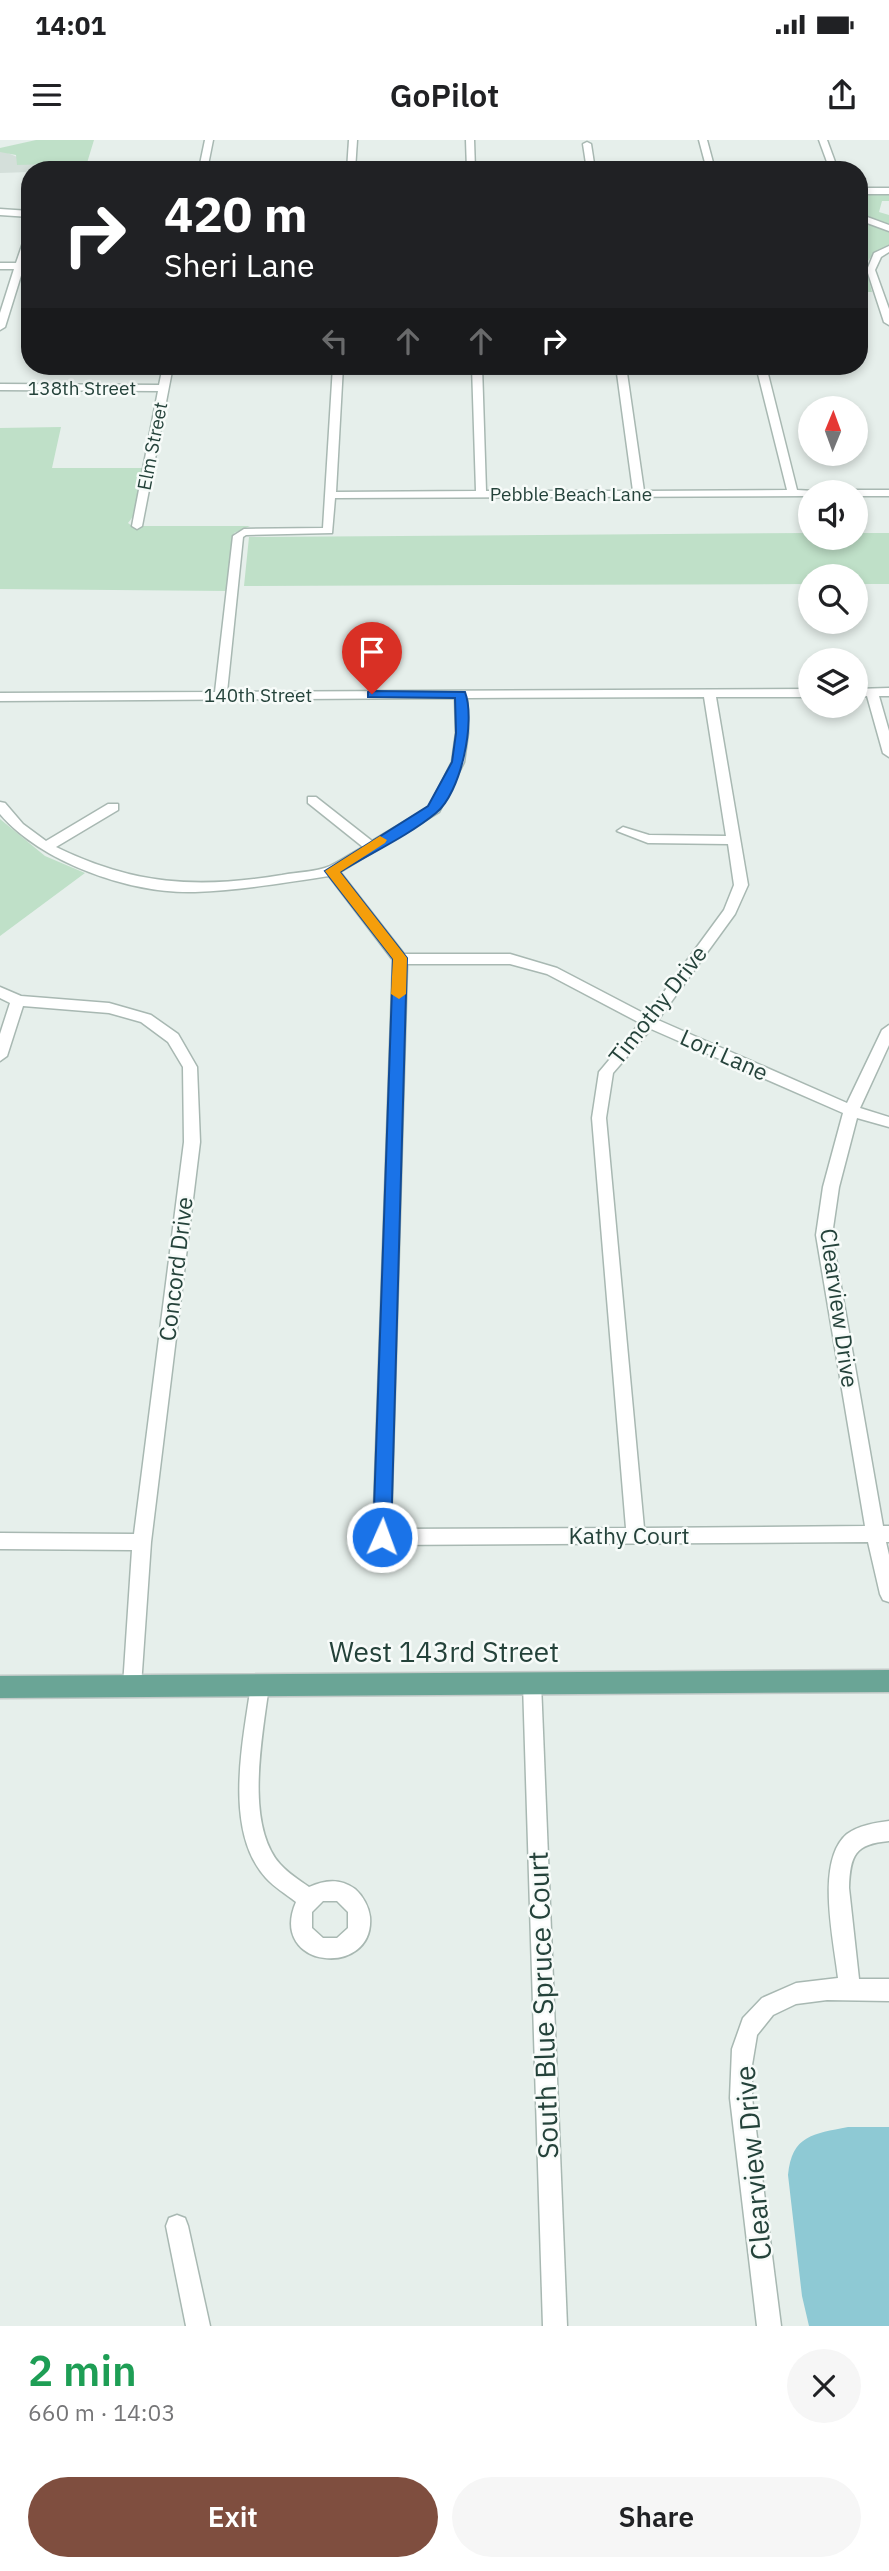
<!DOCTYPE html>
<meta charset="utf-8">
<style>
body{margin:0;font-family:"IBM Plex Sans",sans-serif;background:#f6f6f6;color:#202124;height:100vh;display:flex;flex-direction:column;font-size:26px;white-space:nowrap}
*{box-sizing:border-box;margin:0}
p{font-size:23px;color:#757577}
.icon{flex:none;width:38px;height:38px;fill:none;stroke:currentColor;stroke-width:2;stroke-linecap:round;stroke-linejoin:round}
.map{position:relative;height:2186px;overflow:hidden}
.side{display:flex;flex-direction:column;background:#fff;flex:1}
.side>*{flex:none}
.guide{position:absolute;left:21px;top:21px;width:847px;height:214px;border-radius:28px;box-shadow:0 4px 10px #0003;background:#202124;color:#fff;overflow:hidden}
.needle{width:46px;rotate:1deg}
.controls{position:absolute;left:798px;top:256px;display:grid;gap:14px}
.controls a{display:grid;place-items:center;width:70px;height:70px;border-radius:50%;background:#fff;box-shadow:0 4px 10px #0003;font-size:35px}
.pin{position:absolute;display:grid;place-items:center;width:60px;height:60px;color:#fff;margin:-72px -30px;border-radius:50% 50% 50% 0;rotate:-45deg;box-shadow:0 0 7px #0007}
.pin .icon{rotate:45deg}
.me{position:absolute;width:77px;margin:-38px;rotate:2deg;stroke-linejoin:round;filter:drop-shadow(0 0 5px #0008)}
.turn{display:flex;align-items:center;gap:24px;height:147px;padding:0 28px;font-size:32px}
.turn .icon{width:91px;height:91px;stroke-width:2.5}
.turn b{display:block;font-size:49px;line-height:60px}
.lanes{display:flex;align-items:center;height:66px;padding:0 28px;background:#0003;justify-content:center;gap:35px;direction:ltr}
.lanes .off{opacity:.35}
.round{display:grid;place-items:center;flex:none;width:74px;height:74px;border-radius:37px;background:#f6f6f6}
.overview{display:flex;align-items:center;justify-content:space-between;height:119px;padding:0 28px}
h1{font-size:42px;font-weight:600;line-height:52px;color:#1e9e55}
.cta{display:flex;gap:14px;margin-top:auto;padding:14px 28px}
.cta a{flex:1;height:80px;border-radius:42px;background:#7f4e3f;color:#fff;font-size:28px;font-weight:600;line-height:80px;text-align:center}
.cta a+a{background:#f6f6f6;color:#202124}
.status{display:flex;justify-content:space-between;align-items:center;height:49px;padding:0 35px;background:#fff;direction:ltr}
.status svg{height:19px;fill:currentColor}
header{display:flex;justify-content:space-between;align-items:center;height:91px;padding:0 28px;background:#fff;font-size:32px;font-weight:600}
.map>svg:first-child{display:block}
.built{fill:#d4dfda}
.green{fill:#bfe0c8}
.water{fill:#8ec9d4}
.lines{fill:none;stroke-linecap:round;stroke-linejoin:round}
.minor-casing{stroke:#a8b8b2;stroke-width:3}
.major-casing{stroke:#c2cac8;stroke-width:3}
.minor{fill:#fff;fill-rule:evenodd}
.major{fill:#6aa596;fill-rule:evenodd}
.route{fill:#1a73e8;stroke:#114b97;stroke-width:2}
.slow{fill:#f59e0b}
.labels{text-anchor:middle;stroke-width:5;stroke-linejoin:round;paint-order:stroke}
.far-street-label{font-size:19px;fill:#24423a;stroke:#f7fbf9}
.street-label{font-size:23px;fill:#24423a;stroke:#f7fbf9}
.near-street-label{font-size:28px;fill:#24423a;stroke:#f7fbf9}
</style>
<div class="status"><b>14:01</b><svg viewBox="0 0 49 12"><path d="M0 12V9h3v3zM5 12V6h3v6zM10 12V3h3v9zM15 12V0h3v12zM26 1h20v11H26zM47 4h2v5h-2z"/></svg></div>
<header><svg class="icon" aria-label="menu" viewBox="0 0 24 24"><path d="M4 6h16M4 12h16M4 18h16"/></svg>GoPilot<svg class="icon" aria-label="share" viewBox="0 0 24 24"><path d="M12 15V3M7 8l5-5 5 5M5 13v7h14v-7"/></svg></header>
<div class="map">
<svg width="889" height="2186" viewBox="0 0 889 2186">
<rect width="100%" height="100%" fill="#e6efeb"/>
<path class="built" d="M 3,11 L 36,25 L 50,26 L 46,30 L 30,30 L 30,32 L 0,33 L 0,12 Z"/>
<g class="green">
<path d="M 36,0 L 94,0 L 87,23 L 17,25 L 16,15 L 0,12 L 0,8 Z"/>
<path d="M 859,53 L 889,53 L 889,61 L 882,61 L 879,72 L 889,75 L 889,85 L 859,72 Z"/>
<path d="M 859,80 L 889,91 L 889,105 L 873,114 L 865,125 L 872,152 L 859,152 Z"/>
<path d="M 61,287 L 52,328 L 143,328 L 135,374 L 128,383 L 132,386 L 250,386 L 234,393 L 227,451 L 0,449 L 0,288 Z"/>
<path d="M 810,393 L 810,397 L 856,397 L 856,393 L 889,393 L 889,444 L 856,444 L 856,436 L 810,436 L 810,444 L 244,446 L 249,397 Z"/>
<path d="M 0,679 L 45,716 L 85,733 L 0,796 Z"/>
</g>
<path class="water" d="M 848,1987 L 889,1987 L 889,2186 L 809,2186 L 802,2156 L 788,2035 C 792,1995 813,1994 848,1987 Z"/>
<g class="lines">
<defs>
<g id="minor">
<path d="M 205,0 L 213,0 L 207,30 L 76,27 L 48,30 L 76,23 L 200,24 Z"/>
<path d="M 349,0 L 357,0 L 355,30 L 347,30 Z"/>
<path d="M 466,0 L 474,0 L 475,30 L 467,30 Z"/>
<path d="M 699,0 L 707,0 L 715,30 L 707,30 Z"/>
<path d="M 819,0 L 827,0 L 838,30 L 830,30 Z"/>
<path d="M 587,2 L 591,4 L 595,30 L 587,30 L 583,4 Z"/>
<rect x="859" y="48" width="30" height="6"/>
<path d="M 0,69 L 30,71 L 30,77 L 0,75 Z"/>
<path d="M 859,74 L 889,85 L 889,91 L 859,80 Z"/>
<path d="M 30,91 L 30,108 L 25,123 L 30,124 L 30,128 L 23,129 L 5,187 L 0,190 L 0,173 L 14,129 L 0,129 L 0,123 L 16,123 L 26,94 Z"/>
<path d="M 889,106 L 889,112 L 881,117 L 875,130 L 889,169 L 889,185 L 884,182 L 867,130 L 874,113 Z"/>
<path d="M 163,226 L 173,226 L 142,386 L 137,389 L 132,386 L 158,251 L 0,250 L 0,244 L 159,245 Z"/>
<path d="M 333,226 L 343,226 L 336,352 L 476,351 L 472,226 L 482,226 L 486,351 L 633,351 L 616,226 L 626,226 L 644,351 L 787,350 L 756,226 L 766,226 L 797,350 L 814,351 L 810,352 L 810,356 L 335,358 L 332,393 L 246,395 L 243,397 L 227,552 L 810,549 L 810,557 L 716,557 L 748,745 L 735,774 L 658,880 L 847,963 L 882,890 L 889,885 L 889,905 L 860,968 L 889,977 L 889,987 L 857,978 L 839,1047 L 832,1095 L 883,1386 L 889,1386 L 889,1402 L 886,1402 L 889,1415 L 889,1462 L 883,1460 L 880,1454 L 868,1402 L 382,1405 L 376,1402 L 373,1397 L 393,820 L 329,736 C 284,743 240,750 195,752 C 131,754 42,723 0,674 L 0,662 L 5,663 L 23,684 L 46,701 L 108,664 L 118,664 L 118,670 L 56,707 C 134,745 197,749 282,735 C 297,732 317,732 330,726 C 341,721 352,713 363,707 L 308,663 L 308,657 L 316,657 L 372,701 L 429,667 L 452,622 L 456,593 L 455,558 L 0,561 L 0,553 L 215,552 L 233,396 L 244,389 L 323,388 ZM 704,557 L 726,696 L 649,695 L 623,687 L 617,691 L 648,703 L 728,704 L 734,745 L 724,770 L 647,875 L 557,828 L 510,814 L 404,814 L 340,732 L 439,672 L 464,622 L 468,593 L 467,558 ZM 407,824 L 510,824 L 547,834 L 640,883 L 599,932 L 592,978 L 626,1388 L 391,1389 ZM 651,889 L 843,973 L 823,1047 L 816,1095 L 865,1386 L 644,1388 L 606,978 L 613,933 Z"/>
<path d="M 856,350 L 889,350 L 889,356 L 856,356 L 856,352 L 852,352 Z"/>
<path d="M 889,548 L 889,556 L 879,556 L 889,591 L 889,617 L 883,613 L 867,556 L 856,557 L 856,549 Z"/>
<path d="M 0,847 L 21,856 L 109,863 L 151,875 L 178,894 L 197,927 L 200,1002 L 151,1402 L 141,1546 L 139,1552 L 132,1555 L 125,1552 L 123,1546 L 132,1410 L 0,1409 L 0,1393 L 134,1394 L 184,1002 L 183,927 L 168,902 L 141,882 L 109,873 L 23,866 L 7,916 L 0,921 L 0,894 L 10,863 L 0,858 Z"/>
<path d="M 532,1534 L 539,1537 L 541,1543 L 567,2186 L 543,2186 L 523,1543 L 525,1537 Z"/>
<path d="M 260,1536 L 267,1539 L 269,1545 C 263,1594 244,1683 280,1724 C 288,1733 299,1740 309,1747 C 325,1740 340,1738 355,1749 C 363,1756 369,1767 370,1777 C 375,1839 267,1829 296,1762 C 286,1754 274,1747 266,1738 C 223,1691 243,1601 251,1545 L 253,1539 ZM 323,1761 L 337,1761 L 348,1772 L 348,1788 L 337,1798 L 323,1798 L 312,1788 L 312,1772 Z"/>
<path d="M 889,1681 L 889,1701 C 855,1704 850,1715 849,1748 L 859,1839 L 889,1839 L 889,1861 L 827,1860 L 796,1864 L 773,1875 L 757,1895 L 752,1925 L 752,1958 L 781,2186 L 757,2186 L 730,1958 L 732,1909 L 743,1878 L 762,1858 L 796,1843 L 838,1838 C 834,1801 815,1721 847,1694 C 859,1685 875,1683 889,1681 Z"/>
<path d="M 177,2075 L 185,2078 L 188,2086 L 210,2186 L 186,2186 L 166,2086 L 169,2078 Z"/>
</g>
<path id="major" d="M 889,1530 L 889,1552 L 0,1558 L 0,1536 Z"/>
</defs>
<use href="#minor" class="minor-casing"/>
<use href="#major" class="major-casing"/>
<use href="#minor" class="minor"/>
<use href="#major" class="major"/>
</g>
<path class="route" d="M 372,551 L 465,552 C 476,581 461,653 436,673 C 408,696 371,713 340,732 L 407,818 L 391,1397 L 382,1405 L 373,1397 L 393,819 L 325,731 L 428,666 L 452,622 L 456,593 L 455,558 L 368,557 L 368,552 Z"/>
<path class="slow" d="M 380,696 L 387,700 L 385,703 L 340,732 L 407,818 L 406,854 L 399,859 L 391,854 L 393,819 L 325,731 Z"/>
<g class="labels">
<g class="far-street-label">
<text x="82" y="255">138th Street</text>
<text transform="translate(152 306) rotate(-79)" y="7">Elm Street</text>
<text x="571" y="361">Pebble Beach Lane</text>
<text x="258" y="562">140th Street</text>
</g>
<g class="street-label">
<text transform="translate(658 865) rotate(-52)" y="8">Timothy Drive</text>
<text transform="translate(724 915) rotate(24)" y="8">Lori Lane</text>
<text transform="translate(176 1129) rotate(-83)" y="8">Concord Drive</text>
<text transform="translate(839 1168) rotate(82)" y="8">Clearview Drive</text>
<text x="629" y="1404">Kathy Court</text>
</g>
<g class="near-street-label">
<text x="444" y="1522">West 143rd Street</text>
<text transform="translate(543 1865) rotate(-92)" y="10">South Blue Spruce Court</text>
<text transform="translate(753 2023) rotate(-95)" y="10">Clearview Drive</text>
</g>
</g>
</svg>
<div class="controls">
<a><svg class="needle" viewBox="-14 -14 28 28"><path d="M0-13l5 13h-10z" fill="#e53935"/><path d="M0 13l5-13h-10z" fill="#757577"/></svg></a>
<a><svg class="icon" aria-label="sound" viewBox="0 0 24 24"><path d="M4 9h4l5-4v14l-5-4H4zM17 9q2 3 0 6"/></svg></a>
<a><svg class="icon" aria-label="search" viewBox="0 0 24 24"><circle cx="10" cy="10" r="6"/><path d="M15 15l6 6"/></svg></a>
<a><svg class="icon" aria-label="layers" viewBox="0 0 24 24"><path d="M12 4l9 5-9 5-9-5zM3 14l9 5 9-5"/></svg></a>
</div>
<div class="pin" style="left:372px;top:554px;background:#d93025"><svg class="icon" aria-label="arrive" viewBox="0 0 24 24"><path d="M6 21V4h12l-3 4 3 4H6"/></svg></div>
<svg class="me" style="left:382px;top:1397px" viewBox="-20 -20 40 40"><circle r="17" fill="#1a73e8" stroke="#fff" stroke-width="3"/><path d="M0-11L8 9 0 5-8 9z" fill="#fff"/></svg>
<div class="guide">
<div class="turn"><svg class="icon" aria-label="right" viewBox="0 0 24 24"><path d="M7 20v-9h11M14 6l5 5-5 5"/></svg><div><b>420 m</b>Sheri Lane</div></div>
<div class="lanes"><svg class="icon off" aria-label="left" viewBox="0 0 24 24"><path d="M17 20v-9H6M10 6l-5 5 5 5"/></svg><svg class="icon off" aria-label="ahead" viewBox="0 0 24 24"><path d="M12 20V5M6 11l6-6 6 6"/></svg><svg class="icon off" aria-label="ahead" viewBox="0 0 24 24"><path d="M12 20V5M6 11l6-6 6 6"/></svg><svg class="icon" aria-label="right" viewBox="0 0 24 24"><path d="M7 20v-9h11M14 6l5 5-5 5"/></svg></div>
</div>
</div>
<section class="side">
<div class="overview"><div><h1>2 min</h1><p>660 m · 14:03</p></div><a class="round"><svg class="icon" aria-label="close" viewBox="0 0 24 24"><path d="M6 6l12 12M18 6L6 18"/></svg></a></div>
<div class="cta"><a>Exit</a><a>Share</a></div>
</section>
